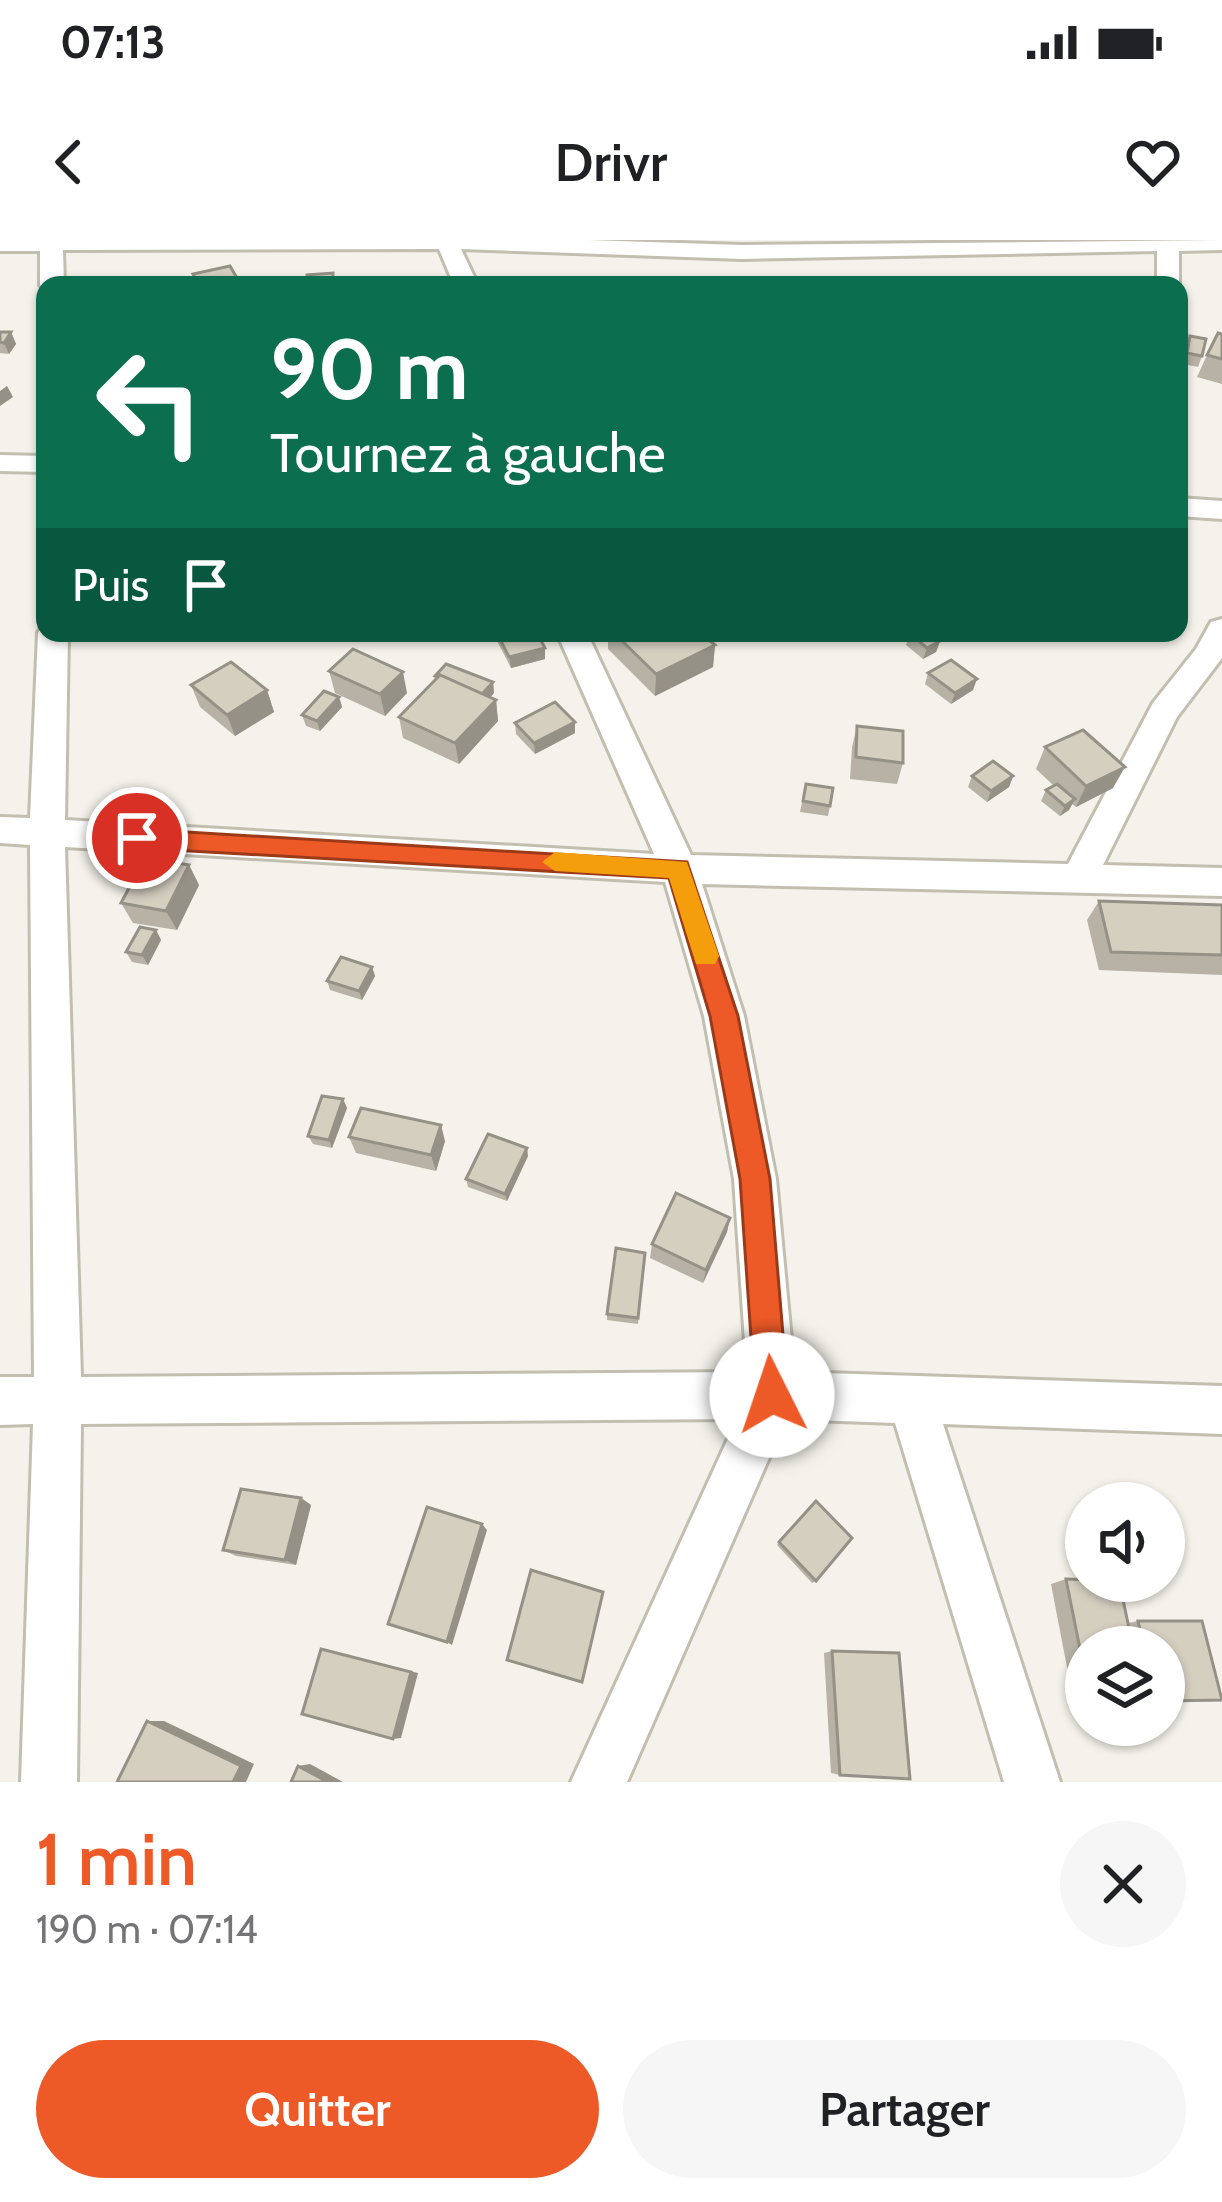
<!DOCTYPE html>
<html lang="fr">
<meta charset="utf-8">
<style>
body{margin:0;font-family:Cabin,sans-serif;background:#f6f6f6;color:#202124;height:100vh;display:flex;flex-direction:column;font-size:45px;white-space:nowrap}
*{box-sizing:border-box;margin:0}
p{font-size:39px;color:#757577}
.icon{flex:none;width:66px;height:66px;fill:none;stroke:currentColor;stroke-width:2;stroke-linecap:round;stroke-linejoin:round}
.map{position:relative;height:1542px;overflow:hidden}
.details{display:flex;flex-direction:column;background:#fff;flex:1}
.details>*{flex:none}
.guide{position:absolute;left:36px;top:36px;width:1152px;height:366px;border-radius:24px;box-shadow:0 3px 9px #0004;background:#0b6e4f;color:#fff;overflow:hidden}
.fabs{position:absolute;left:1065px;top:1242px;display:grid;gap:24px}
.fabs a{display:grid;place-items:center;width:120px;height:120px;border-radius:50%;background:#fff;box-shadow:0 3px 9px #0004;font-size:60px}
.pin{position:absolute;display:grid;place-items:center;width:102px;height:102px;color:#fff;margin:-51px;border:6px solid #fff;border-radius:50%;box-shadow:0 3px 12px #0007}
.me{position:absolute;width:132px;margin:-66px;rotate:356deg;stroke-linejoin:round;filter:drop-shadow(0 0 9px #0008)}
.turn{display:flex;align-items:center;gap:42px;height:252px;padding:0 36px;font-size:54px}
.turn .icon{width:156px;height:156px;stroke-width:2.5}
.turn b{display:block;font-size:84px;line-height:102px}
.then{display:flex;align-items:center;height:114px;padding:0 36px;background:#0003;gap:24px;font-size:45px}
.round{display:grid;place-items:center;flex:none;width:126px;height:126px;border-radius:63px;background:#f6f6f6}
.headline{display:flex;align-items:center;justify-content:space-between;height:204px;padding:0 36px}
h1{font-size:72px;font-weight:600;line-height:90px;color:#ee5a27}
.cta{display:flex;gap:24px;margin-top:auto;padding:24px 36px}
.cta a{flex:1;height:138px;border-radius:72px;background:#ee5a27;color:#fff;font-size:48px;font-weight:600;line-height:138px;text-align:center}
.cta a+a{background:#f6f6f6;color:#202124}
.status{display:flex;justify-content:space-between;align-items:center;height:84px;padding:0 60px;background:#fff;direction:ltr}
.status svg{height:33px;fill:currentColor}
header{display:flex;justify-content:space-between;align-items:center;height:156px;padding:0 36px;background:#fff;font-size:54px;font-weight:600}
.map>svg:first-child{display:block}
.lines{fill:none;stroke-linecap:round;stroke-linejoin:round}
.minor-casing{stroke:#c2beb0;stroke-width:6}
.minor{fill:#fff;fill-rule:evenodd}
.wall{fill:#b7b2a5}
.shaded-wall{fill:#959186}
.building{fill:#d5cfc0;stroke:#959186;stroke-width:3}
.route{fill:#ee5a27;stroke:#9b3a19;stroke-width:3}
.slow{fill:#f59e0b}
</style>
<div class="status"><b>07:13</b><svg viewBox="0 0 49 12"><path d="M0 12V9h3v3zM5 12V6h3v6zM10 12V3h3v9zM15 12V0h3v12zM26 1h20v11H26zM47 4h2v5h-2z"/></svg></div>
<header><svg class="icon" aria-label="back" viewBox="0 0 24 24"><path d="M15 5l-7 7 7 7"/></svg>Drivr<svg class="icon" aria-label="heart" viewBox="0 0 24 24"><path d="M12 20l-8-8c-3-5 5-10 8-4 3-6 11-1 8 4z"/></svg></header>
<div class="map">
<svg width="1222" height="1542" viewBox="0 0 1222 1542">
<rect width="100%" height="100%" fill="#f4f2ea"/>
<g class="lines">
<defs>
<g id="minor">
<path d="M 0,0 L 587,0 L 742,5 L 1222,0 L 1222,10 L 1179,11 L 1179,47 L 1157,45 L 1157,11 L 742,19 L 461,9 L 478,45 L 454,45 L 439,9 L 63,10 L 64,45 L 45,45 L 45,50 L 40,45 L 40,11 L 0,11 Z"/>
<path d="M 0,215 L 45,216 L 45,232 L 0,231 Z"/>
<path d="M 1179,258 L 1222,261 L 1222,279 L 1179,276 Z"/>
<path d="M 1222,379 L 1222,418 L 1177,477 L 1103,625 L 1222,628 L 1222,656 L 702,644 L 744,776 L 776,939 L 794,1132 L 1222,1146 L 1222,1194 L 943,1184 L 1060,1542 L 1004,1542 L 895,1183 L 786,1179 L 627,1542 L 571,1542 L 737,1179 L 81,1184 L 77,1542 L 21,1542 L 33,1184 L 0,1185 L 0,1137 L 34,1137 L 30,605 L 0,603 L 0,577 L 30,578 L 38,393 L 42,386 L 45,393 L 68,393 L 65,580 L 654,614 L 557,393 L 587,393 L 691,615 L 1068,624 L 1153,463 L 1196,409 L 1211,382 ZM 65,607 L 665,642 L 704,776 L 734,939 L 747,1132 L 81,1137 Z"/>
</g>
</defs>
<use href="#minor" class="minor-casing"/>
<use href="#minor" class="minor"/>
</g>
<g class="wall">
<path d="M 0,92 L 11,92 L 16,104 L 9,114 L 0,113 Z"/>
<path d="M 1222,94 L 1222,144 L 1197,137 L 1207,115 Z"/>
<path d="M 1190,96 L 1202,116 L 1198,127 L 1182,124 Z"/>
<path d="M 496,393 L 537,393 L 545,419 L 511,428 L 497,401 Z"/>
<path d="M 608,393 L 701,393 L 715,405 L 713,427 L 655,456 L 608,409 Z"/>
<path d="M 910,394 L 940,401 L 936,412 L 923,419 L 906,405 Z"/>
<path d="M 329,431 L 407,453 L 385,476 L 335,453 Z"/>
<path d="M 928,433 L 973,450 L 951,464 L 925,444 Z"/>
<path d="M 435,436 L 493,442 L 494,453 L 490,457 L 496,460 L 498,481 L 459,524 L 403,498 L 399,477 L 436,439 Z"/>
<path d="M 191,445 L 267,450 L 274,472 L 235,496 L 200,467 Z"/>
<path d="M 339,457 L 342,467 L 320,491 L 306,486 L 302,475 Z"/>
<path d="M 515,483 L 575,493 L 535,514 L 516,494 Z"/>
<path d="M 857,486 L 903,523 L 897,544 L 850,539 L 852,507 Z"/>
<path d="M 1045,507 L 1113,548 L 1076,567 L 1072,564 L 1069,570 L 1060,576 L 1041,561 L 1046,550 L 1054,546 L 1036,529 Z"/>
<path d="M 972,536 L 1013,536 L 1009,547 L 987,562 L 968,547 Z"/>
<path d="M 806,544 L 830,566 L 828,576 L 800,572 Z"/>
<path d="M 189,625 L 199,645 L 177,690 L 133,683 L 121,663 Z"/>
<path d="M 1099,661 L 1222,665 L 1222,735 L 1099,730 L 1087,680 Z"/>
<path d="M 156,690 L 161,700 L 148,725 L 132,722 L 126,712 Z"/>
<path d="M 372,727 L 375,736 L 362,760 L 330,750 L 327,741 Z"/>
<path d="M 343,859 L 347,868 L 332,908 L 313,904 L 308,896 Z"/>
<path d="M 349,897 L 445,901 L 436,931 L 356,913 Z"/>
<path d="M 528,916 L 507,961 L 468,947 L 466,939 Z"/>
<path d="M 730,978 L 727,992 L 703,1043 L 650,1018 L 652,1004 Z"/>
<path d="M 645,1013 L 638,1084 L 607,1080 L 607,1074 Z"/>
<path d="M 301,1258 L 311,1265 L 296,1325 L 236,1316 L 223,1310 Z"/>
<path d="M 816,1261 L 816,1341 L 812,1343 L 777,1305 Z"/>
<path d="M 1066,1339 L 1128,1383 L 1138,1381 L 1164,1407 L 1086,1407 L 1086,1443 L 1070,1443 L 1051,1344 Z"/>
<path d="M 832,1411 L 840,1535 L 831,1533 L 824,1413 Z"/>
</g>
<g class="shaded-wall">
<path d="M 11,92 L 16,104 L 9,114 L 4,103 Z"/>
<path d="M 7,146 L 13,157 L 0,166 L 0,151 Z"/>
<path d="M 940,401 L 936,412 L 923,419 L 927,408 Z"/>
<path d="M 715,405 L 713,427 L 655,456 L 656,434 Z"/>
<path d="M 545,408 L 545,419 L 511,428 L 509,417 Z"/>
<path d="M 403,432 L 407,453 L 385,476 L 380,454 Z"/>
<path d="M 977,439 L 973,450 L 951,464 L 955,453 Z"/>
<path d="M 493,442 L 494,453 L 483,466 L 482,455 Z"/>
<path d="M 267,450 L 274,472 L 235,496 L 227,475 Z"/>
<path d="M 339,457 L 342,467 L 320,491 L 317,481 Z"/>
<path d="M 496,460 L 498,481 L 459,524 L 455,503 Z"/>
<path d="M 575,482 L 575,493 L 535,514 L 534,503 Z"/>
<path d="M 1125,527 L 1113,548 L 1076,567 L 1086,546 Z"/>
<path d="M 1013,536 L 1009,547 L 987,562 L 991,551 Z"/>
<path d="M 1075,559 L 1069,570 L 1060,576 L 1065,566 Z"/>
<path d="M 189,625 L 199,645 L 177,690 L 166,671 Z"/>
<path d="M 156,690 L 161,700 L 148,725 L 142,715 Z"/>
<path d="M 372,727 L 375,736 L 362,760 L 359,751 Z"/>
<path d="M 343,859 L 347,868 L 332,908 L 329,900 Z"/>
<path d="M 441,885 L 445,901 L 436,931 L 431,915 Z"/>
<path d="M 527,908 L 528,916 L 507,961 L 505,954 Z"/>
<path d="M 730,978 L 727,992 L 703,1043 L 706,1030 Z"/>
<path d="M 301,1258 L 311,1265 L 296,1325 L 285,1320 Z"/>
<path d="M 482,1284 L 487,1290 L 452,1405 L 447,1402 Z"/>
<path d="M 321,1409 L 418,1433 L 401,1498 L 393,1499 Z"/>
<path d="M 147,1481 L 164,1481 L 254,1524 L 246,1542 L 233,1542 Z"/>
<path d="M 310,1524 L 343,1542 L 328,1542 L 298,1526 Z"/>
</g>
<g class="building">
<path d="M 230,26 L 241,45 L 199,45 L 193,34 Z"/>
<path d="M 333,33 L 333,45 L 307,45 L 307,35 Z"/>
<path d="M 0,92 L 11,92 L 4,103 L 0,102 Z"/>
<path d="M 1218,93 L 1222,94 L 1222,119 L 1207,115 Z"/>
<path d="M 1190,96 L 1206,99 L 1202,116 L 1187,113 Z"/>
<path d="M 497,393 L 537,393 L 545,408 L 509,417 Z"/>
<path d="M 614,393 L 701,393 L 715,405 L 656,434 Z"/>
<path d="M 930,393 L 940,401 L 927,408 L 910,394 Z"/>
<path d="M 353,409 L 403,432 L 380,454 L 329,431 Z"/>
<path d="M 951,420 L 977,439 L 955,453 L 928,433 Z"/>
<path d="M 231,422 L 267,450 L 227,475 L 191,445 Z"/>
<path d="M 446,424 L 493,442 L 482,454 L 440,435 L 438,437 L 435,436 Z"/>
<path d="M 440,435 L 496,460 L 455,503 L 399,477 Z"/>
<path d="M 324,451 L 339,457 L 317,481 L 302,475 Z"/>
<path d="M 555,462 L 575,482 L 534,503 L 515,483 Z"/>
<path d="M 857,486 L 903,491 L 903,523 L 856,517 Z"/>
<path d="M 1083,490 L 1125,527 L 1086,546 L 1045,507 Z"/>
<path d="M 993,521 L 1013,536 L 991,551 L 972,536 Z"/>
<path d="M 806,544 L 833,548 L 830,566 L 803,561 Z"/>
<path d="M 1057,544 L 1075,559 L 1065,566 L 1046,550 Z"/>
<path d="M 145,618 L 189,625 L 166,671 L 121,663 Z"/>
<path d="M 1099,661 L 1222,665 L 1222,715 L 1111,712 Z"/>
<path d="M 140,687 L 156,690 L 142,715 L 126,712 Z"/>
<path d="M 341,717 L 372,727 L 359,751 L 327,741 Z"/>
<path d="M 322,856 L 343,859 L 329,900 L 308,896 Z"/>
<path d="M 361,868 L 441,885 L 431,915 L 349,897 Z"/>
<path d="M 488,894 L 527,908 L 505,954 L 466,939 Z"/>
<path d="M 676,953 L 730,978 L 706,1030 L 652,1004 Z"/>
<path d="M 616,1008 L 645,1013 L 638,1078 L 607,1074 Z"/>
<path d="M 241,1249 L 301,1258 L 285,1320 L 223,1310 Z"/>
<path d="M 816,1261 L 852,1298 L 816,1341 L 779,1302 Z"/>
<path d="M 427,1267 L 482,1284 L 447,1402 L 388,1384 Z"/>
<path d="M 531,1330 L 603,1352 L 582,1442 L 507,1420 Z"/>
<path d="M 1066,1339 L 1119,1341 L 1133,1407 L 1086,1407 L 1086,1439 Z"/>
<path d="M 1138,1381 L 1202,1381 L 1222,1460 L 1164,1461 L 1164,1407 L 1144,1407 Z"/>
<path d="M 321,1409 L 411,1432 L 393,1499 L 302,1474 Z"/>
<path d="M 832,1411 L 899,1413 L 910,1539 L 840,1535 Z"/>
<path d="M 147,1481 L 241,1526 L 233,1542 L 117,1542 Z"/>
<path d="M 298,1526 L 328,1542 L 291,1542 Z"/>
</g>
<path class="route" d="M 137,589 L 687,622 L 738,776 L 770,939 L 788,1155 L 783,1167 L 772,1172 L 760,1167 L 755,1155 L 740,939 L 710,776 L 669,638 L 137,608 L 125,598 Z"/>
<path class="slow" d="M 555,612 L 687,622 L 719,716 L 715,724 L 696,724 L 669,638 L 555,631 L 542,622 Z"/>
</svg>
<div class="fabs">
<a><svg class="icon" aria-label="sound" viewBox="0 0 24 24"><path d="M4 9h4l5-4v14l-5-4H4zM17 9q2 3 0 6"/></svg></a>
<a><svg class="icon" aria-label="layers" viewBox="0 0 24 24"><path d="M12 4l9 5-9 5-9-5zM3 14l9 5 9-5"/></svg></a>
</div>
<div class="pin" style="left:137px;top:598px;background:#d93025"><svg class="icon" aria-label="arrive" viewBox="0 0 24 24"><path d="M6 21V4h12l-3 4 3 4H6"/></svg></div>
<svg class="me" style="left:772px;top:1155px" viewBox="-20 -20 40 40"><circle r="19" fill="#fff"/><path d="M0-13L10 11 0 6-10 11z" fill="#ee5a27"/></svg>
<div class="guide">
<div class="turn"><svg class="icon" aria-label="left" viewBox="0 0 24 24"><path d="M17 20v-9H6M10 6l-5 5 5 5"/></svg><div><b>90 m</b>Tournez à gauche</div></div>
<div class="then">Puis<svg class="icon" aria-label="arrive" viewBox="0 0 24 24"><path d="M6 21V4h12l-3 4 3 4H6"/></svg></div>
</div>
</div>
<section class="details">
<div class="headline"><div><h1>1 min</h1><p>190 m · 07:14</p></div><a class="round"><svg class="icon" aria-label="close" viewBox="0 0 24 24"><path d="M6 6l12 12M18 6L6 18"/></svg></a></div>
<div class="cta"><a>Quitter</a><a>Partager</a></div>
</section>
